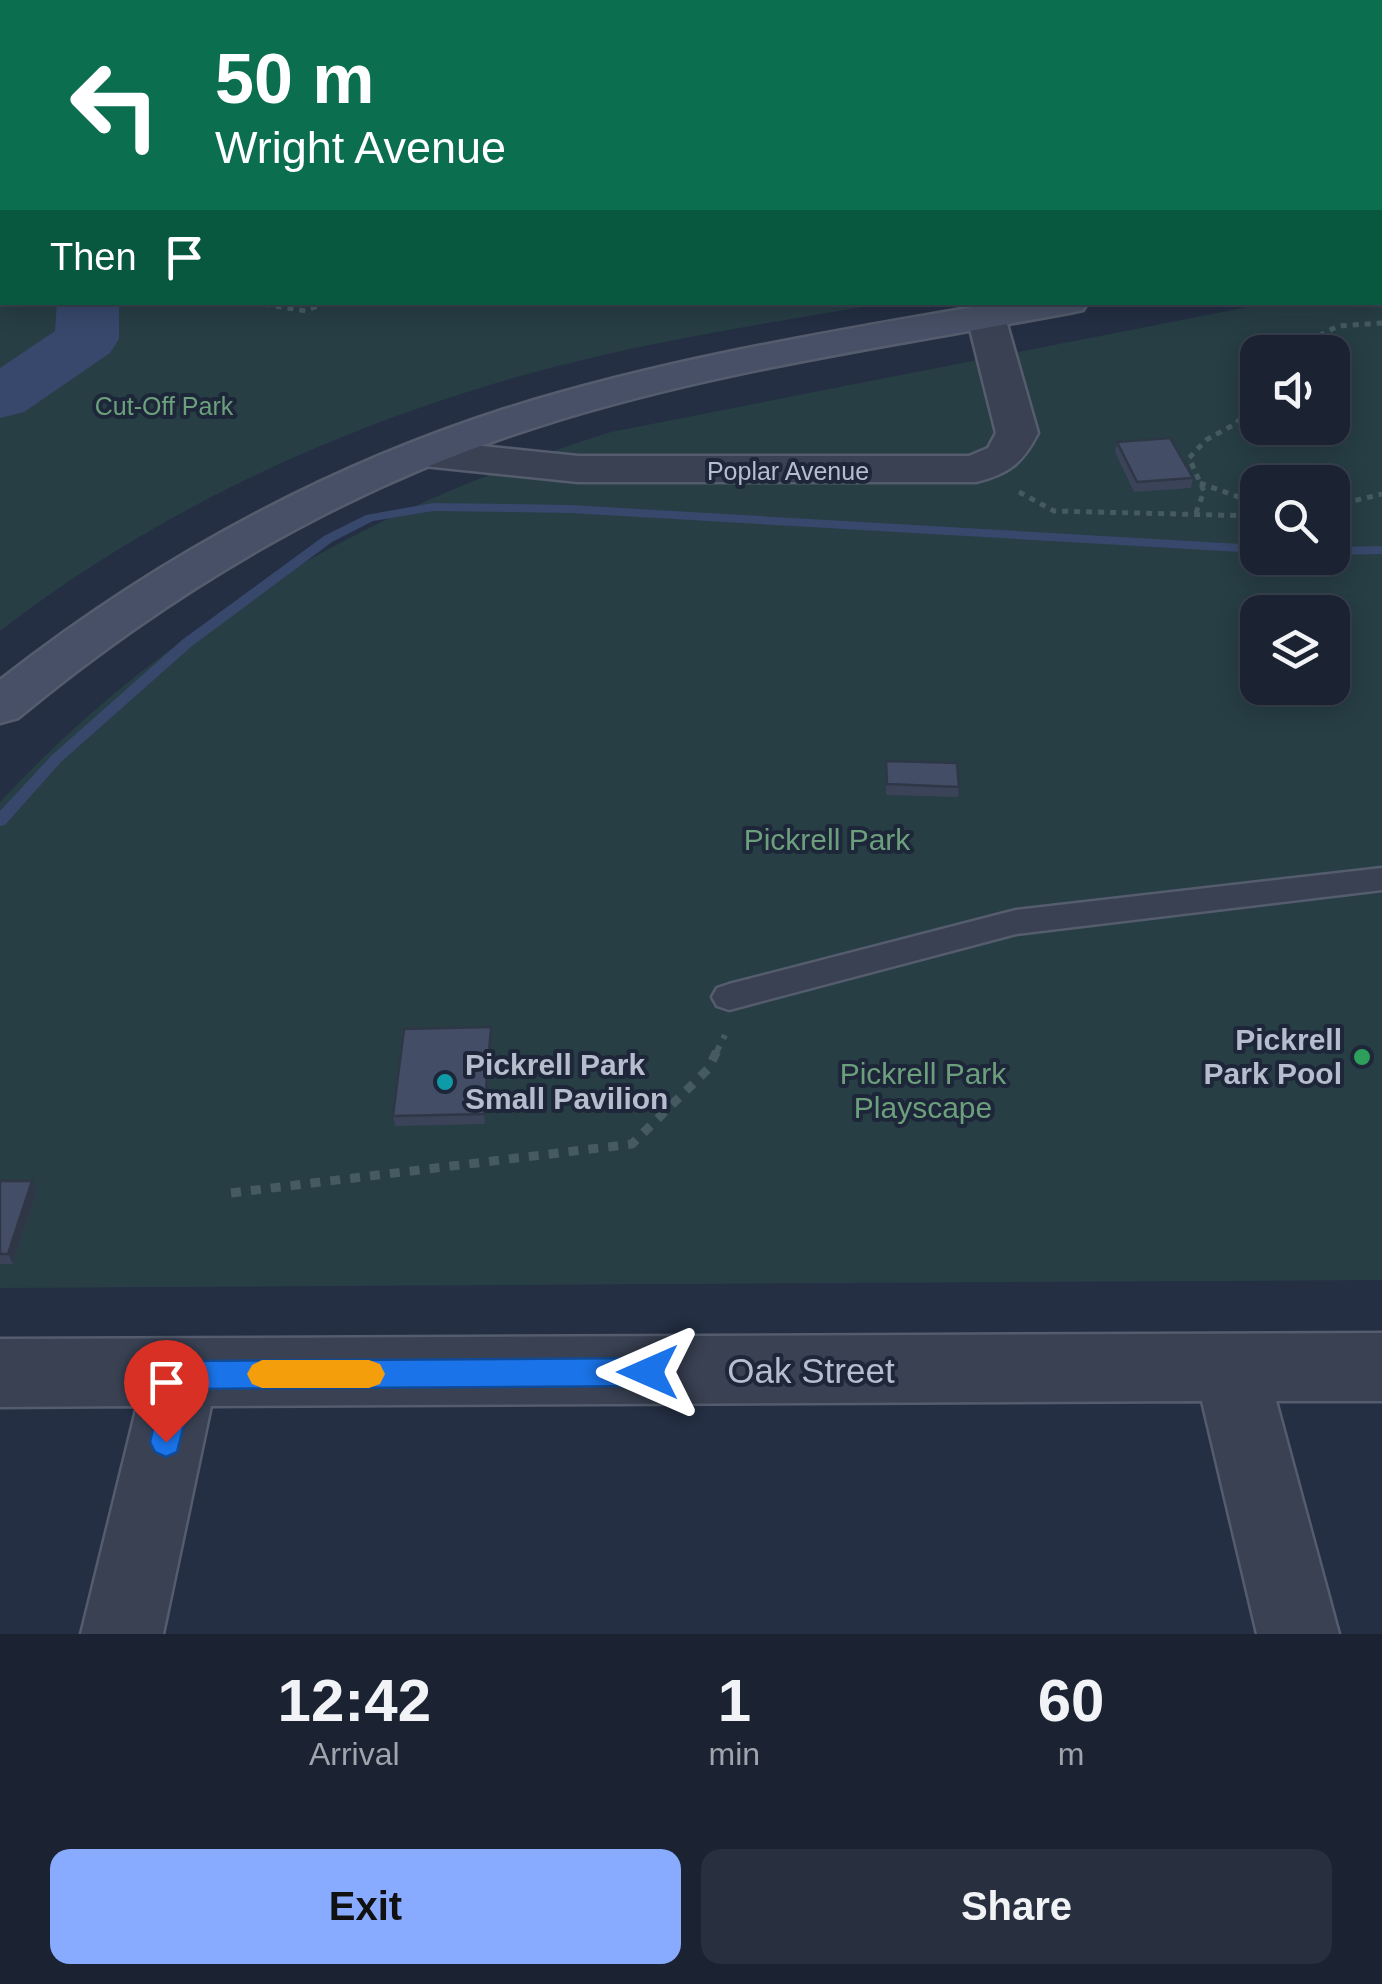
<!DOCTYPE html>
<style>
body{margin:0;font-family:Helvetica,sans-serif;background:#282f3f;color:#f1f3f6;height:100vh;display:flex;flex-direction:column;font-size:38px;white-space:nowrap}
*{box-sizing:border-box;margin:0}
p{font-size:32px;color:#a0a4ac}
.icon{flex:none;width:55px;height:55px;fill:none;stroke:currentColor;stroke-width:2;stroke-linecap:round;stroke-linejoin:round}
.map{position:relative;height:1634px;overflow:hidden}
.panel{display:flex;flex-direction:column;background:#1b2333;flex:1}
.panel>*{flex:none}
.hud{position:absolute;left:0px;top:0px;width:1382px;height:305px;box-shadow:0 5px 25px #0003,0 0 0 2px #39404e;background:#0b6e4f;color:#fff;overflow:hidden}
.tools{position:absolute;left:1240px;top:335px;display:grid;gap:20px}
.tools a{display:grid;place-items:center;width:110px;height:110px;border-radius:20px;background:#1b2333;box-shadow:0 5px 25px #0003,0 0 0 2px #39404e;font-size:50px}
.pin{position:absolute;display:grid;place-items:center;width:85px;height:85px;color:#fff;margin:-102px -42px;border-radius:50% 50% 50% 0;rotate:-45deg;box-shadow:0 0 10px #0007}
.pin .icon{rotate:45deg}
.me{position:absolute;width:110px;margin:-55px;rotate:270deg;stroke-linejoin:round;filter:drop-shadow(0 0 8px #0008)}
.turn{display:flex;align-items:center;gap:35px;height:210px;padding:0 50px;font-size:45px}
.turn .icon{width:130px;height:130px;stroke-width:2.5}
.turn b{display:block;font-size:70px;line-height:85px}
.then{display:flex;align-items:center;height:95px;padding:0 50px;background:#0003;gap:20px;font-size:38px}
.eta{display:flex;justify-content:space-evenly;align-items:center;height:170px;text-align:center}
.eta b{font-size:60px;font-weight:700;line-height:70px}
.cta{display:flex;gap:20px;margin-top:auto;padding:20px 50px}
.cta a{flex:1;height:115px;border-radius:20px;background:#89abff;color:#111;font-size:40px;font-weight:700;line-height:115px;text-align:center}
.cta a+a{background:#282f3f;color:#f1f3f6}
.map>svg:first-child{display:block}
.green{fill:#273e45;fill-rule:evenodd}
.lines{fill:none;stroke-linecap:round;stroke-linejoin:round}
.stream{fill:#37486c;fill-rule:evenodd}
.river{fill:#37486c;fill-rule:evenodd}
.lane-casing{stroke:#545c6d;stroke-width:5}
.street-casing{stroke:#545c6d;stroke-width:5}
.secondary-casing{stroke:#545c6d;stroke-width:5}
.path-far3{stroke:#455b61;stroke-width:4;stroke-dasharray:5 5;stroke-linecap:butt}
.path-far2{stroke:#455b61;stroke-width:5;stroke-dasharray:6 6;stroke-linecap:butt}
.path-far1{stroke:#455b61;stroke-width:6;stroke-dasharray:8 8;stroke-linecap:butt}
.path{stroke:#455b61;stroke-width:9;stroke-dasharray:10 10;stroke-linecap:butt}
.lane{fill:#394153;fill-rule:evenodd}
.street{fill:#394153;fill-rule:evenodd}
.secondary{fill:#475066;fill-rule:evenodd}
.wall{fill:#3a4358}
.shaded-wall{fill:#2f3747}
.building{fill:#434e66;stroke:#2f3747;stroke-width:2.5}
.route{fill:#1a73e8;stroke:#114b97;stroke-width:2.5}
.slow{fill:#f59e0b}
.leisure-dot{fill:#2e9e5b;stroke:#1e2639;stroke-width:4}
.culture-dot{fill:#0f9aa8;stroke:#1e2639;stroke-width:4}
.labels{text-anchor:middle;stroke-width:8;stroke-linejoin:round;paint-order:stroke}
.far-park-label{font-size:25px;fill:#6ca07d;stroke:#1e2639}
.far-street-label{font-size:25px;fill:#b6bdcd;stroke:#1e2639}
.park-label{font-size:30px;fill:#6ca07d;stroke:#1e2639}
.poi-label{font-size:30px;font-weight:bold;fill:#b6bdcd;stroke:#1e2639;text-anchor:end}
.near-street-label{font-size:35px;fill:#b6bdcd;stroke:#1e2639}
</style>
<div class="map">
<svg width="1382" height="1634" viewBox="0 0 1382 1634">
<rect width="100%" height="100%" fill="#242f44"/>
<g class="green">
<path d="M 0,0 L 1382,0 L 1382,214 L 1380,2 L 2,2 L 2,302 L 886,303 C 777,322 666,338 558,366 C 359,417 163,505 0,631 Z"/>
<path d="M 1382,280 L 1382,1280 L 0,1288 L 0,802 C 169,620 376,505 611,432 L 1268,303 L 1380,302 ZM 1258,352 L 1332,352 L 1332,428 L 1258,428 ZM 1258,482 L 1332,482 L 1332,558 L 1258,558 ZM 1258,612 L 1332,612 L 1332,688 L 1258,688 Z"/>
</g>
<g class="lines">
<g class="stream">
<rect x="0" y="191" width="2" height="6"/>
<path d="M 433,503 L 570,505 L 1258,545 L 1258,553 L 570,513 L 433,511 L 373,521 L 332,542 L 192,646 L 61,762 L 5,825 L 0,826 L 0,811 L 51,756 L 182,640 L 324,536 L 366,515 Z"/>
<path d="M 1382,546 L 1382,554 L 1332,555 L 1332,547 Z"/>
</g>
<path class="river" d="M 57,302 L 119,302 L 119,339 L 110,353 L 24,412 L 0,418 L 0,368 L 55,331 Z"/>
<defs>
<path id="lane" d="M 1382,868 L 1382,890 L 1016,934 L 729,1010 L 717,1006 L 712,997 L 717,988 L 729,984 L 1016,910 Z"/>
<g id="street">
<path d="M 986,305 L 1000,309 L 1005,317 L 1038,433 C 1023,463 1009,474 976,482 L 578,482 L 424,466 L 409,462 L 402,453 L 409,444 L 424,440 L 578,456 L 969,456 L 988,448 L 996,433 L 967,317 L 972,309 Z"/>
<path d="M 1382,1333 L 1382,1401 L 1276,1401 L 1339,1634 L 1257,1634 L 1202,1401 L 211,1406 L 163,1634 L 81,1634 L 137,1406 L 0,1407 L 0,1339 Z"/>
</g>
<g id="secondary">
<path d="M 1382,236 L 1382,258 L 1380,259 L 1380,237 Z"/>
<path d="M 1002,302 L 1088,302 L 1083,310 L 1069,313 C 891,346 709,371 536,427 C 344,488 173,590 18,718 L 0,723 L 0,680 C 152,561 321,468 505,409 C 667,358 835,331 1002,302 Z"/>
</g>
</defs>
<use href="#lane" class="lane-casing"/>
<use href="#street" class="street-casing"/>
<use href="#secondary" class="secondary-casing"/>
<g class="path-far3">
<path d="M 1304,0 L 1309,2"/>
<path d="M 495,2 L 501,0"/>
</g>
<g class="path-far2">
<path d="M 252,302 L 306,311 L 326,302"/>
<path d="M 1287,352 L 1338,326 L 1382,323"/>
<path d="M 1200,483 L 1258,504"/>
<path d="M 1019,492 L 1054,511 L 1258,516"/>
<path d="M 1332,506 L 1382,494"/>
<path d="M 1196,513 L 1204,491 L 1189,458 L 1206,440 L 1237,423 L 1258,395"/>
</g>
<path class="path-far1" d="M 716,1053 L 725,1035"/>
<path class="path" d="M 231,1193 L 632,1144 L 708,1069 L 717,1051"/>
<use href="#lane" class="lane"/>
<use href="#street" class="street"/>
<use href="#secondary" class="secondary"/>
</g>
<g class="wall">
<path d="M 1117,442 L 1193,478 L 1191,488 L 1134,492 L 1115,452 Z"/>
<path d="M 886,761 L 959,787 L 958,797 L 886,795 Z"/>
<path d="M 493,1038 L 485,1124 L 395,1126 L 393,1116 Z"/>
<path d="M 0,1181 L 37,1191 L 13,1264 L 0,1264 Z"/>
</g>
<g class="shaded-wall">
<path d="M 491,1027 L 493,1038 L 485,1124 L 484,1114 Z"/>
<path d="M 32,1181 L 37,1191 L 13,1264 L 8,1254 Z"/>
</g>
<g class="building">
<path d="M 1170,438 L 1193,478 L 1137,482 L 1117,442 Z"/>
<path d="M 886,761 L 957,763 L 959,787 L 887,784 Z"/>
<path d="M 491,1027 L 484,1114 L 393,1116 L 404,1029 Z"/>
<path d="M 0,1181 L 32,1181 L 8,1254 L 0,1254 Z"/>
</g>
<path class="route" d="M 648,1358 L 659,1362 L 663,1372 L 659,1382 L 648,1386 L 193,1389 L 177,1452 L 166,1457 L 155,1452 L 150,1442 L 166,1375 L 171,1365 L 181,1361 Z"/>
<path class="slow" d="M 262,1360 L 369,1360 L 380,1364 L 385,1374 L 380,1384 L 369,1388 L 262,1388 L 252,1384 L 247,1374 L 252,1365 Z"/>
<circle class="leisure-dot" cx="1362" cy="1057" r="10"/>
<circle class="culture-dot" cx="445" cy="1082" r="10"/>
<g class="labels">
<g class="far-park-label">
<text x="164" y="415">Cut-Off Park</text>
</g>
<g class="far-street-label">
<text x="788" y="480">Poplar Avenue</text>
</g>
<g class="park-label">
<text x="827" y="850">Pickrell Park</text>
<text x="923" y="1084">Pickrell Park<tspan x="923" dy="34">Playscape</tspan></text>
</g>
<g class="poi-label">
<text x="1342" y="1050">Pickrell<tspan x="1342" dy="34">Park Pool</tspan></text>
<text x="465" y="1075" text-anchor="start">Pickrell Park<tspan x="465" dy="34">Small Pavilion</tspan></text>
</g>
<g class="near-street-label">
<text x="811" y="1383">Oak Street</text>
</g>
</g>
</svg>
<div class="tools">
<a><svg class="icon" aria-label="sound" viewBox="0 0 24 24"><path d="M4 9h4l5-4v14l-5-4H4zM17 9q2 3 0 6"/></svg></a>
<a><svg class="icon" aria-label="search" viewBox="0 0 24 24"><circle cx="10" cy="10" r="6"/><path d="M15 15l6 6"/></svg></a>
<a><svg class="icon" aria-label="layers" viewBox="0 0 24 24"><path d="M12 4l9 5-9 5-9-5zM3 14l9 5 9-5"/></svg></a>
</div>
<div class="pin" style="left:166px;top:1442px;background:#d93025"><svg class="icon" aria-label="arrive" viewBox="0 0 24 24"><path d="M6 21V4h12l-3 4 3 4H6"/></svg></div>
<svg class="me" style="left:648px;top:1372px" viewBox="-20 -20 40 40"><path d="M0-17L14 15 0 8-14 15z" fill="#1a73e8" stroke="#fff" stroke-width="4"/></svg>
<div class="hud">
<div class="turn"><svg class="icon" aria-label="left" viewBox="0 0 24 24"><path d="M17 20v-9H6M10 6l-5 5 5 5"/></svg><div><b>50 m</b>Wright Avenue</div></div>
<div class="then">Then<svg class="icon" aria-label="arrive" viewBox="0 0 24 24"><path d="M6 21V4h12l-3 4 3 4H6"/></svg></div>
</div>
</div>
<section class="panel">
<div class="eta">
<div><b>12:42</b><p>Arrival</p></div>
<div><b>1</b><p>min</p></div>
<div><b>60</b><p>m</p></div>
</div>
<div class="cta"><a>Exit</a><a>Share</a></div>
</section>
